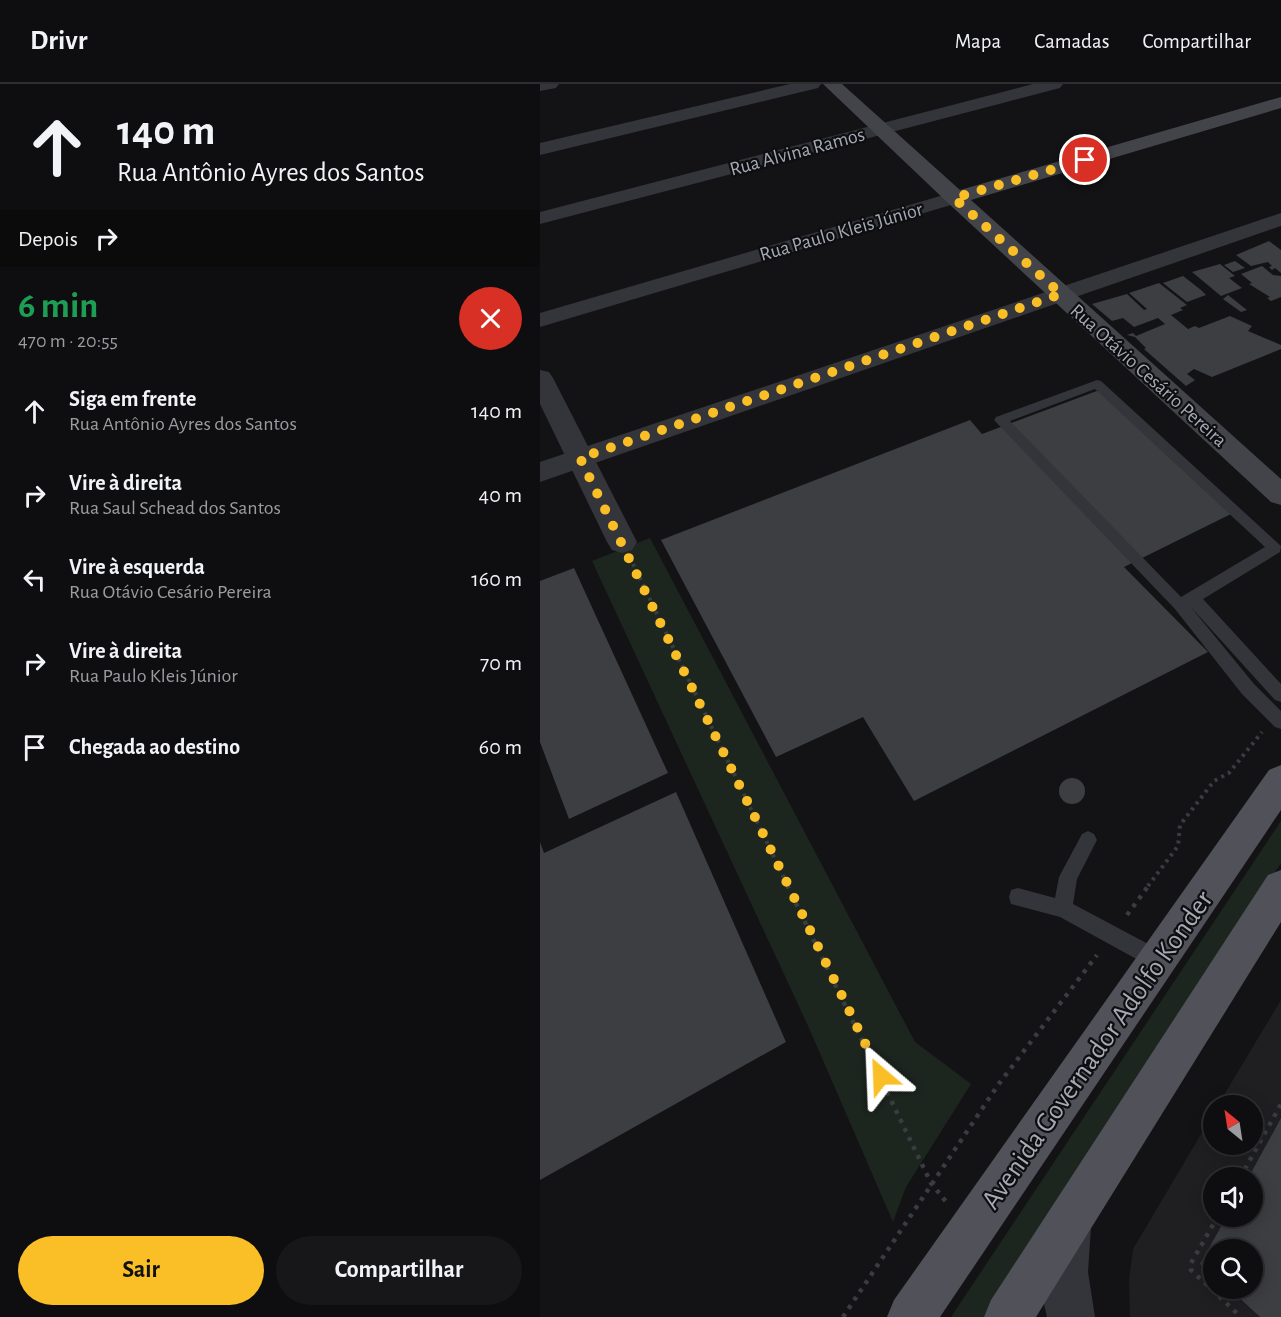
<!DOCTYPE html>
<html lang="pt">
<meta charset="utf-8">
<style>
body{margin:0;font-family:"Alegreya Sans",sans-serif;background:#171719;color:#f1f3f6;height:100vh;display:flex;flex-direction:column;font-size:22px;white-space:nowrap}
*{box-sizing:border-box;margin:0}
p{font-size:20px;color:#9b9c9f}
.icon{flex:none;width:33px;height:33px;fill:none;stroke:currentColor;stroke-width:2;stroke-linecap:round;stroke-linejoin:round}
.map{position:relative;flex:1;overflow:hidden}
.sheet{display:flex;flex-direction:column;background:#0e0e10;width:540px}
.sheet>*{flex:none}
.top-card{background:#0e0e10;color:#f1f3f6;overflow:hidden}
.needle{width:39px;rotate:330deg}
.controls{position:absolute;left:663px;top:1011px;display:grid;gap:12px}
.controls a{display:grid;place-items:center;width:60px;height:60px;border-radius:50%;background:#0e0e10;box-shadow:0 3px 15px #0003,0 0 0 2px #2e2e30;font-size:30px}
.pin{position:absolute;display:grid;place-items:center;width:51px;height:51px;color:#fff;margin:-26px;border:3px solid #fff;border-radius:50%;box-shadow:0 2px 6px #0007}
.me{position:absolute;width:66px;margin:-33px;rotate:334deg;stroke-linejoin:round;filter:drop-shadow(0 0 4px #0008)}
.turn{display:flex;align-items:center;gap:21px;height:126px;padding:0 18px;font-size:27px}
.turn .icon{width:78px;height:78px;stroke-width:2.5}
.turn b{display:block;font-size:42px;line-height:51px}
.then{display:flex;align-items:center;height:57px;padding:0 18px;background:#0003;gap:12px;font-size:22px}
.round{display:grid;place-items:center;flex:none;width:63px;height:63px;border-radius:32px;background:#171719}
.head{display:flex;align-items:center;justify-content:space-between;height:102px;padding:0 18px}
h1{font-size:36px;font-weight:700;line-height:45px;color:#1e9e55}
.primary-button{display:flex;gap:12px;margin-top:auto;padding:12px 18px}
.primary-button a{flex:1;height:69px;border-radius:36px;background:#fabf26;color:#111;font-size:24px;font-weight:700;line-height:69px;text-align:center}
.primary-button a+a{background:#171719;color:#f1f3f6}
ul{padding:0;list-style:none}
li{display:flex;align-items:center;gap:18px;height:84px;padding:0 18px}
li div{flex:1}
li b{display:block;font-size:22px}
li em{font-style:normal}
header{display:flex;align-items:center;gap:36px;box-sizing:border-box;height:84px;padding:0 30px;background:#0e0e10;border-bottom:2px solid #2e2e30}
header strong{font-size:28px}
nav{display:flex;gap:33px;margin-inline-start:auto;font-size:21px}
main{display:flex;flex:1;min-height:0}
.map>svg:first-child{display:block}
.built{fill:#1f1f22}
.green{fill:#1d251f}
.building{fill:#3d3e42}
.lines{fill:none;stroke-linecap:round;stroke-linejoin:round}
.path-far1{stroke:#3a3c41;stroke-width:4;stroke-dasharray:3 4.5;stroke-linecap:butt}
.path{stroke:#3a3c41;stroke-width:4.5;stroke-dasharray:4 6;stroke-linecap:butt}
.service{fill:#34353a;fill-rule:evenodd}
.minor{fill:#34353a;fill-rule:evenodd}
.tertiary{fill:#34353a;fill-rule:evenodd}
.secondary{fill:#42444a;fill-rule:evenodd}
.primary{fill:#505159;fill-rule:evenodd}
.route{stroke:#fabf26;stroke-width:10;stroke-dasharray:0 18}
.labels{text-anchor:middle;stroke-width:4.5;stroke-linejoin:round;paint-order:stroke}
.far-street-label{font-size:20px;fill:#a4a9b6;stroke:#0e0e10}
.near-street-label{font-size:28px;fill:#a4a9b6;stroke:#0e0e10}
</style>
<header>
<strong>Drivr</strong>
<nav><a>Mapa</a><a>Camadas</a><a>Compartilhar</a></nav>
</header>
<main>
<section class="sheet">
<div class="top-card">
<div class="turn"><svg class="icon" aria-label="ahead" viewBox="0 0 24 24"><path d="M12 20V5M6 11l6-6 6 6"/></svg><div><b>140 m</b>Rua Antônio Ayres dos Santos</div></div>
<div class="then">Depois<svg class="icon" aria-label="right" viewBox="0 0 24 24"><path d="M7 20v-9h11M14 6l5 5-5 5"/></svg></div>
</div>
<div class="head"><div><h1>6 min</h1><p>470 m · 20:55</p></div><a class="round" style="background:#d93025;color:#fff"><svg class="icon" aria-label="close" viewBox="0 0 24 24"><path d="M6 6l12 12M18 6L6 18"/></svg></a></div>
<ul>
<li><svg class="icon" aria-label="ahead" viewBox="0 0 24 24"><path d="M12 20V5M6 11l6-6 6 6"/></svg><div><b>Siga em frente</b><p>Rua Antônio Ayres dos Santos</p></div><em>140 m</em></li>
<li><svg class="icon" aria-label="right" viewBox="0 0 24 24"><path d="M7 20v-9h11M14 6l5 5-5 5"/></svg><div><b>Vire à direita</b><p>Rua Saul Schead dos Santos</p></div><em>40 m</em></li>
<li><svg class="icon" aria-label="left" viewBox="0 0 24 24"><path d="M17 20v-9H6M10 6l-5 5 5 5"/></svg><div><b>Vire à esquerda</b><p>Rua Otávio Cesário Pereira</p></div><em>160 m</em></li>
<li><svg class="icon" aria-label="right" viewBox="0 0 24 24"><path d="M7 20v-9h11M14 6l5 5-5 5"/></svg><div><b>Vire à direita</b><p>Rua Paulo Kleis Júnior</p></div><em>70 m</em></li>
<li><svg class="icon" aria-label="arrive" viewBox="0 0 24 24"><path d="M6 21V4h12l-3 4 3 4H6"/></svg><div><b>Chegada ao destino</b></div><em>60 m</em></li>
</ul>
<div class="primary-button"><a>Sair</a><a>Compartilhar</a></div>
</section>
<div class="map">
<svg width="741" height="1233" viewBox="0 0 741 1233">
<rect width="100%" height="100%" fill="#131315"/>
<path class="built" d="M 741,916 L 741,1034 L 708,1093 L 674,1094 L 674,1132 L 687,1133 L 661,1180 L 673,1192 L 674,1204 L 688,1205 L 720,1233 L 590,1233 L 589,1196 L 593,1165 L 673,1030 L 674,1060 L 712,1060 L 712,1022 L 678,1021 Z"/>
<g class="green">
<path d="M 110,454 L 375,958 L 431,1000 L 366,1103 L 353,1138 L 269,944 L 52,477 Z"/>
<path d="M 741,737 L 741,779 L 449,1233 L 411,1233 Z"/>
</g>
<g class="building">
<path d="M 729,157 L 741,166 L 741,189 L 735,184 L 732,186 L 729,183 L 732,182 L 728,178 L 711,182 L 696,171 Z"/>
<path d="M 695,177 L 705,184 L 693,188 L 684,181 Z"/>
<path d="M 680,180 L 695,192 L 689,194 L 702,204 L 681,212 L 652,188 Z"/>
<path d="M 722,182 L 733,191 L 741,192 L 741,213 L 731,217 L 727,214 L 730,213 L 709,200 L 712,199 L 701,190 Z"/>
<path d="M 643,192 L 661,206 L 666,211 L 647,218 L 623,199 Z"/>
<path d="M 619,199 L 647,221 L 640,224 L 643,226 L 631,231 L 648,245 L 655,242 L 659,244 L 690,232 L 712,242 L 708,247 L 741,261 L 741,265 L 672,293 L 654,285 L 647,290 L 655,296 L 646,302 L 604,265 L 606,264 L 595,253 L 587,251 L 593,249 L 596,252 L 625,240 L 618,234 L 594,243 L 583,234 L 572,237 L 552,220 L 587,210 L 604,226 L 607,225 L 589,209 Z"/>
<path d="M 688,211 L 707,226 L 701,228 L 683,215 Z"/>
<path d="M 562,305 L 693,429 L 584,483 L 668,568 L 374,717 L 323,633 L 236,673 L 121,456 L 430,336 L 442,350 Z"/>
<path d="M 34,484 L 128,689 L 29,735 L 0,658 L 0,497 Z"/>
<circle cx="532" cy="707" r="13"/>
<path d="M 136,708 L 246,958 L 0,1096 L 0,758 L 4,769 Z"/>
<path d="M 741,1034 L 741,1233 L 720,1233 L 688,1204 L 712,1204 L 712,1166 L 674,1166 L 674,1192 L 660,1180 L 687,1132 L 712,1132 L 712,1094 L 708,1094 Z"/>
</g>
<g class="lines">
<g class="path-far1">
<path d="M 93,480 L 248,802"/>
<path d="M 608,802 L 638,762 L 640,741 L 674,697 L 689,689 L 722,648"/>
</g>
<g class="path">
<path d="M 247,801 L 391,1099 L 407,1119"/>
<path d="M 587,831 L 609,801"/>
<path d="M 700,1094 L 741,1020"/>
<path d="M 678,1132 L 650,1181 L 651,1186 L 701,1233"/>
<path d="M 303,1233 L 458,1001 L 557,871"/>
</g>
<g class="service">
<path d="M 557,296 L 561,297 L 741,462 L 740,468 L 663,515 L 741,600 L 741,618 L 735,616 L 650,522 L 714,600 L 741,627 L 741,645 L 735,643 L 702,610 L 635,525 L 454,336 L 456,333 ZM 555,305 L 725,463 L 641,513 L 470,337 Z"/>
<path d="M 548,747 L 554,750 L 557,756 L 537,795 L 533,820 L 625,869 L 628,876 L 625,883 L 618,886 L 611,883 L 520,833 L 471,820 L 469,813 L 471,806 L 478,804 L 515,814 L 519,793 L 542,750 Z"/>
</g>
<g class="minor">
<path d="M 0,0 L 19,0 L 16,4 L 0,7 Z"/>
<path d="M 493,0 L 523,0 L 520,4 L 0,140 L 0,128 Z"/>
<path d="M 0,286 L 9,288 L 13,294 L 97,458 L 92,466 L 82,469 L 72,466 L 67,458 L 0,320 Z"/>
<path d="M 528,1120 L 544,1127 L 551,1143 L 548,1188 L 555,1233 L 507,1233 C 498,1198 498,1160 512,1127 Z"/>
</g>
<g class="tertiary">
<path d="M 250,0 L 281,0 L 278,4 L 0,71 L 0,59 Z"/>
<path d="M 414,108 L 421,110 L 424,114 L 421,118 L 0,243 L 0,229 Z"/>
<path d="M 741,129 L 741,142 L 0,398 L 0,378 Z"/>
</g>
<path class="secondary" d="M 283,0 L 302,0 L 420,106 L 741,13 L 741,24 L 431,116 L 741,395 L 741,421 L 731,418 L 407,118 Z"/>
<g class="primary">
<path d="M 741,681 L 741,726 L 400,1233 L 347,1233 L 354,1216 L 729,686 Z"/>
<path d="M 741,786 L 741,838 L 496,1233 L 444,1233 L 451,1216 L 728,791 Z"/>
</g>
</g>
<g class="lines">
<path class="route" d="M 341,992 L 40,374 L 521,210 L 414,114 L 545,76"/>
</g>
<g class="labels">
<g class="far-street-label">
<text transform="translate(257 67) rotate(-15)" y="7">Rua Alvina Ramos</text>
<text transform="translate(301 147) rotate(-16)" y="7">Rua Paulo Kleis Júnior</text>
<text transform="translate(609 291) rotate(42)" y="7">Rua Otávio Cesário Pereira</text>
</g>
<g class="near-street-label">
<text transform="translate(556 965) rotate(-55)" y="10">Avenida Governador Adolfo Konder</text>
</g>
</g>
</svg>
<div class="controls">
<a><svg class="needle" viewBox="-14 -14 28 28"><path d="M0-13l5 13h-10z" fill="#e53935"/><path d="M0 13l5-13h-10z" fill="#9b9c9f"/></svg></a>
<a><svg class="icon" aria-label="sound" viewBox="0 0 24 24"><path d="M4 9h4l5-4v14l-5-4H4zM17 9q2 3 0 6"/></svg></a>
<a><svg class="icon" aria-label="search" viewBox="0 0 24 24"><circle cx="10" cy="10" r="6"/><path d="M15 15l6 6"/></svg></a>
</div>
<div class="pin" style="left:545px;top:76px;background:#d93025"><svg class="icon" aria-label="arrive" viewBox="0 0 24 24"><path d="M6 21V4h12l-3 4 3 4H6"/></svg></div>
<svg class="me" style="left:341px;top:992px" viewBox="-20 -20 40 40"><path d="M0-17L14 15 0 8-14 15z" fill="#fabf26" stroke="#fff" stroke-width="4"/></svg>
</div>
</main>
